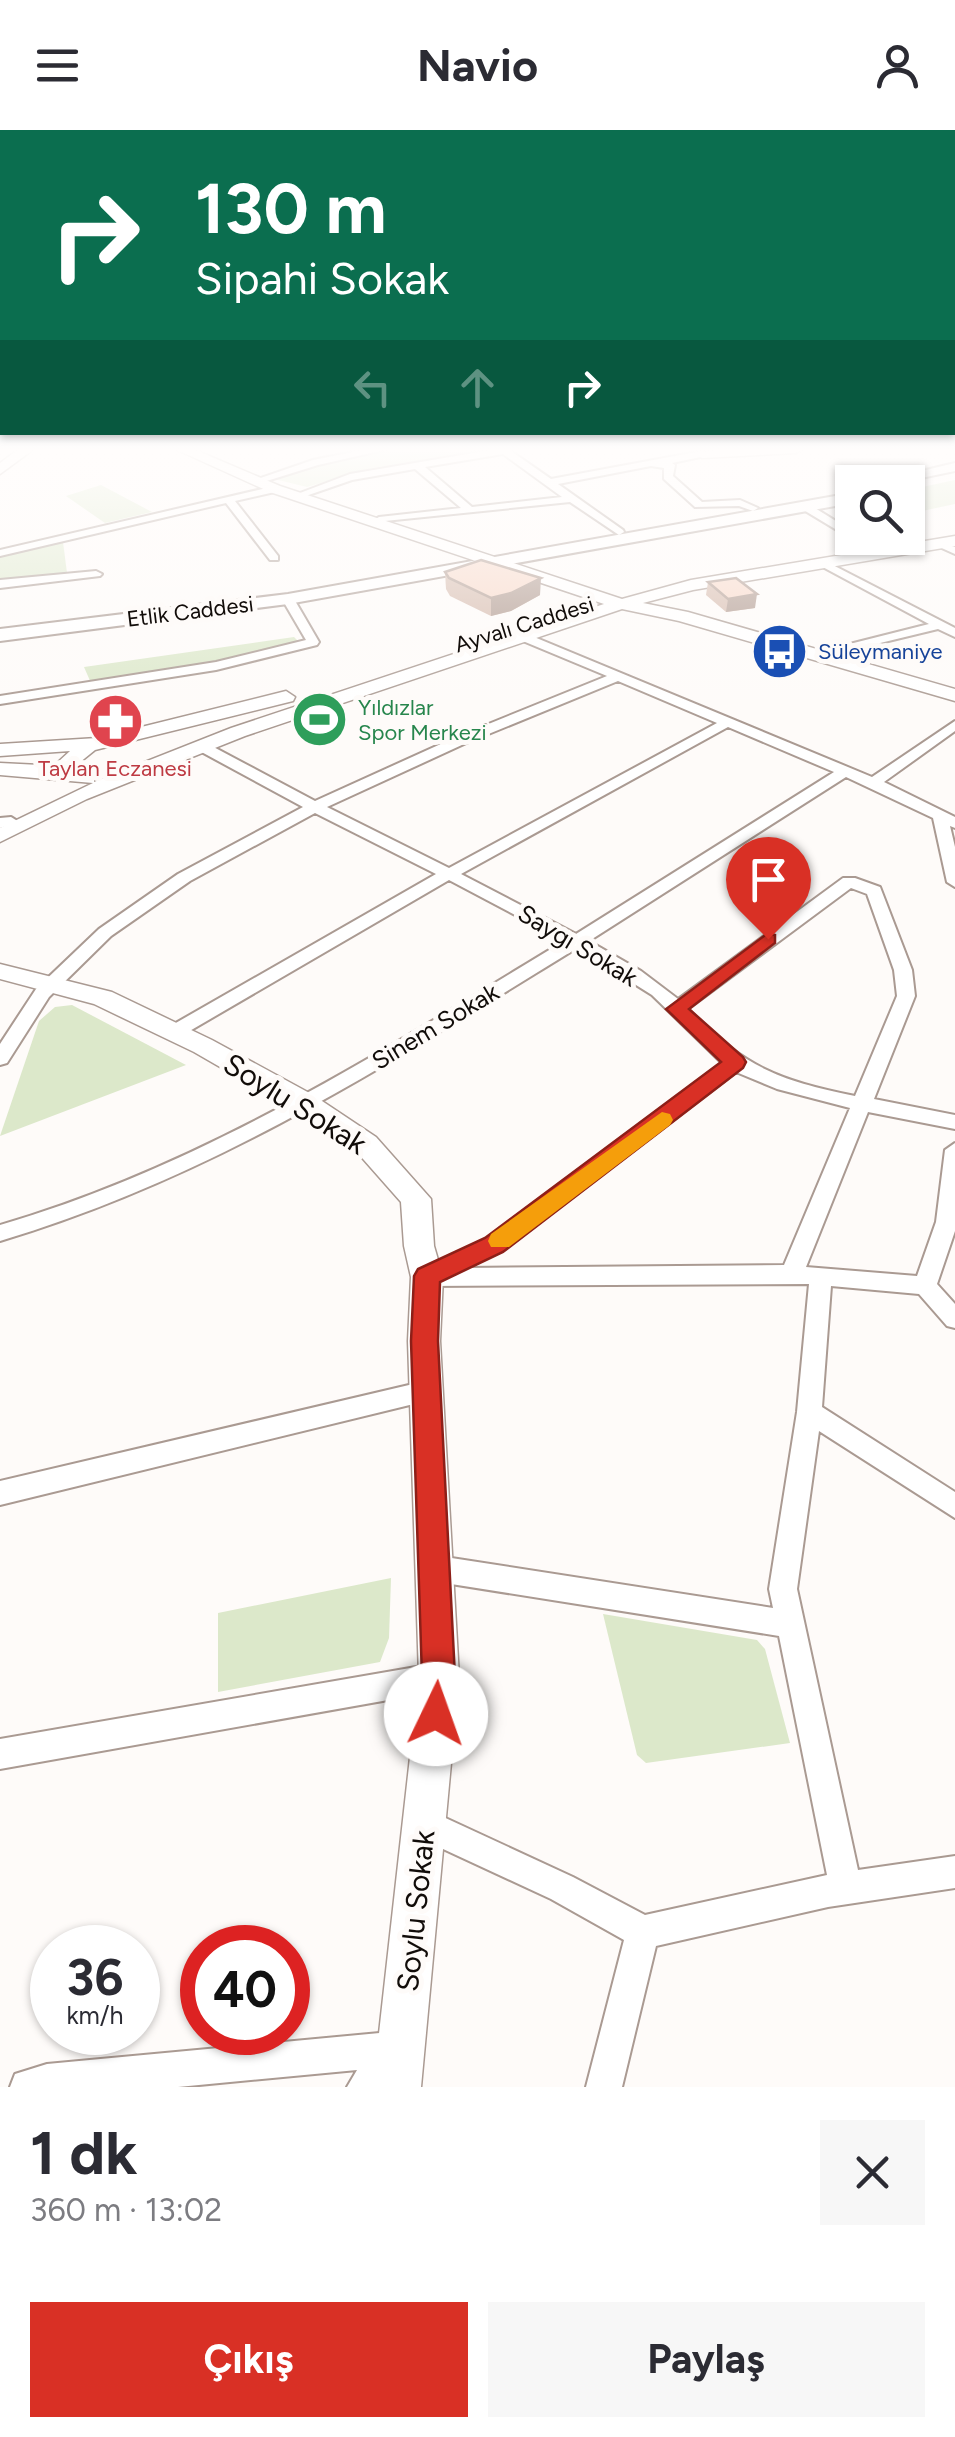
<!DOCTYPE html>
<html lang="tr">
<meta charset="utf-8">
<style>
body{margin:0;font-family:Figtree,sans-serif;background:#f7f7f7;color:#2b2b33;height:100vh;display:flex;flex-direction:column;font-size:38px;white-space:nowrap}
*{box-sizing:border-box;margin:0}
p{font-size:32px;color:#7c7c81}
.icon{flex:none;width:55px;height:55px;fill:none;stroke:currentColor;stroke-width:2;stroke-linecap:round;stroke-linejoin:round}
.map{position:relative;height:1957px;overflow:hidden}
.side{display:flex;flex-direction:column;background:#fff;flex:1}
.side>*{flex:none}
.guide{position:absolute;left:0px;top:0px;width:955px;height:305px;box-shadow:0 2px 8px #0004;background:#0b6e4f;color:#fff;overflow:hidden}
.fabs{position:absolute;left:835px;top:335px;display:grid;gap:20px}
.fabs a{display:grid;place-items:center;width:90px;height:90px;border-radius:0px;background:#fff;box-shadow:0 2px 8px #0004;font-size:50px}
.speed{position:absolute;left:30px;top:1795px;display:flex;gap:20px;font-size:50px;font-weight:700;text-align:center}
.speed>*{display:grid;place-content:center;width:130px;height:130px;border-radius:50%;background:#fff;box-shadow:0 2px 8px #0004;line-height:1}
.speed small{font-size:25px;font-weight:400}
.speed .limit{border:15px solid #d22;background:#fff;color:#111}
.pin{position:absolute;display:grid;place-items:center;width:85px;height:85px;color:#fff;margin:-102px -42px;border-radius:50% 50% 50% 0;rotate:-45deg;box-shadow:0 0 10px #0007}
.pin .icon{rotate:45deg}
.me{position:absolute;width:110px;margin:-55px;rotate:3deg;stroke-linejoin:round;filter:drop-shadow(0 0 8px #0008)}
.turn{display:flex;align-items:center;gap:35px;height:210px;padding:0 30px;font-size:45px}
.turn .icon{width:130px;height:130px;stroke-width:2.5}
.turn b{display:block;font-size:70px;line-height:85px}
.lanes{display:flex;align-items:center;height:95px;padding:0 30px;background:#0003;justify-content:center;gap:50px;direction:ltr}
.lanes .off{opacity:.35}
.round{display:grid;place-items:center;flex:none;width:105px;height:105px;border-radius:0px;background:#f7f7f7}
.head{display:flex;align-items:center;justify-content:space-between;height:170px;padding:0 30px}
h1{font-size:60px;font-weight:700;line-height:75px}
.button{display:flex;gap:20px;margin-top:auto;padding:20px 30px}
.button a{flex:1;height:115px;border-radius:0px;background:#d93025;color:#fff;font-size:40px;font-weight:700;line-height:115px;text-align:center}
.button a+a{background:#f7f7f7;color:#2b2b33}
header{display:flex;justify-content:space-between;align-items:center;height:130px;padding:0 30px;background:#fff;font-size:45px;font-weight:700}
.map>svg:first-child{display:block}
.green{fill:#dce8ca}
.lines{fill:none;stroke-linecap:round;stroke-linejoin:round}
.street-casing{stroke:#aa9a92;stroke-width:4}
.secondary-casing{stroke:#aa9a92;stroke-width:3}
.primary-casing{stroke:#aa9a92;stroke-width:4}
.street{fill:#fff;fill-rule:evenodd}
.secondary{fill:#fff;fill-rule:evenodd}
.primary{fill:#fff;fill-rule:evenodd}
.wall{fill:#d4b8aa}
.shaded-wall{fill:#ad968b}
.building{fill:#f7d6c6;stroke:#ad968b;stroke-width:2.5}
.route{fill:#d93025;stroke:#8d1f18;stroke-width:2.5}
.slow{fill:#f59e0b}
.labels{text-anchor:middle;stroke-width:10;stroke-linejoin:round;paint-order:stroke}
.far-street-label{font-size:22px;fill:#110c09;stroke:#fefbf9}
.far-transit-label{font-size:22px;fill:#164399;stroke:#fefbf9;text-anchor:start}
.far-leisure-label{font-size:22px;fill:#27864d;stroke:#fefbf9;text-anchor:start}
.far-health-label{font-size:22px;fill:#be3a42;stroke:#fefbf9}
.street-label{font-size:25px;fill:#110c09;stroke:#fefbf9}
.near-street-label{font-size:30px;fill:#110c09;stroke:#fefbf9}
</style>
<header><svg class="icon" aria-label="menu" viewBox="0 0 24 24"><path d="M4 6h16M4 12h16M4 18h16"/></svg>Navio<svg class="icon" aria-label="person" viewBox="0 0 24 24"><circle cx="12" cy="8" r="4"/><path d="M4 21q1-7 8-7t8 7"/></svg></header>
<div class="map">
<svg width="955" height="1957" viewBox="0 0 955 1957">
<rect width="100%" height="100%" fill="#fefbf9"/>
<g class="green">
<path d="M 397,319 L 494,319 L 372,338 L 307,357 L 274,349 L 320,334 Z"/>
<path d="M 955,350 L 955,374 L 908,384 L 908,360 Z"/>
<path d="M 101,355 L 152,382 L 105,393 L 66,366 Z"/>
<path d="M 63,412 L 67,443 L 0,449 L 0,427 Z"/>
<path d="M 294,507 L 298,511 L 250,525 L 91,553 L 84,537 Z"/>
<path d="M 72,875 L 186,935 L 0,1006 L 39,891 L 55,877 Z"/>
<path d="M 391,1448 L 389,1508 L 380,1532 L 218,1562 L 218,1483 Z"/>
<path d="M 603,1484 L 757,1510 L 765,1519 L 790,1613 L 646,1633 L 637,1625 Z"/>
</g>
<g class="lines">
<defs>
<g id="street">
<path d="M 368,319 L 388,319 L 318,335 L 257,354 L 252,351 L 313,330 Z"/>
<path d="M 497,319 L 508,319 L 551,349 L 702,321 L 705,326 L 672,333 L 675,335 L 673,346 L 702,372 L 740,370 L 758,378 L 753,381 L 739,376 L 695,377 L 664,349 L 664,338 L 651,336 L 558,354 L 623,400 L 624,402 L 619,405 L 570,372 L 375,392 L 374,390 L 379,387 L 461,378 L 415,339 L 352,350 L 297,369 L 292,366 L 350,344 ZM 503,324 L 562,367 L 472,377 L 425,337 Z"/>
<path d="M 275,356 L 279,361 L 235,371 L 278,426 L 278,430 L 270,430 L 226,373 L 0,426 L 0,420 Z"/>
<path d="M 802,375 L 810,375 L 852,401 L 852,408 L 864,408 L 880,418 L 870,420 L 802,379 Z"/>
<path d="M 935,411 L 955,417 L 955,424 L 935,415 Z"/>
<path d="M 823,430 L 955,498 L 955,507 L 938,499 L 814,529 L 814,523 L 929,494 L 819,435 L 817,433 Z"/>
<path d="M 96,441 L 102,444 L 100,446 L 0,458 L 0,450 Z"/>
<path d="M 288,465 L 294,469 L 319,512 L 317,515 L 216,540 L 0,574 L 0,566 L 216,532 L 306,510 L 282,469 Z"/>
<path d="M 522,502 L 872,647 L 955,591 L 955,601 L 884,652 L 955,687 L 955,698 L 950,696 L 955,717 L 955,757 L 947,752 L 933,688 L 846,647 L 589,811 L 641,841 L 678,869 L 843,748 L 855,748 L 880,757 L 912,840 L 915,866 L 874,969 L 955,985 L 955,999 L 868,982 L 806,1137 L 917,1146 L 936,1092 L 945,1020 L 955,1013 L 955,1101 L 937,1154 L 955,1174 L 955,1198 L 947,1196 L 919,1164 L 831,1156 L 822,1277 L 955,1362 L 955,1388 L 819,1301 L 797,1459 L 858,1740 L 955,1726 L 955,1758 L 828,1777 L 656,1816 L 622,1957 L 586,1957 L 624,1810 L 551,1769 L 415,1706 L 410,1695 L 415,1684 L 426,1679 L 573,1747 L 645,1785 L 827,1745 L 779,1506 L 432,1451 L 422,1447 L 418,1438 L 422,1429 L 432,1425 L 773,1478 L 769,1459 L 797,1282 L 809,1154 L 427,1156 L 419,1153 L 416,1147 L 419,1141 L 486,1109 L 722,933 L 652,865 L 577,818 C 390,933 212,1048 0,1111 L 0,1095 C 203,1036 384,920 564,811 L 449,750 L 181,906 L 167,906 L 165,902 L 167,898 L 436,744 L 315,683 L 190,751 L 111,806 L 49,867 L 7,933 L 0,935 L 0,914 L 36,859 L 99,799 L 178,744 L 303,677 L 196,619 L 196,613 L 206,613 L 315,671 L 454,608 L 607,546 L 518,509 L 518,503 ZM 618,551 L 717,593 L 449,738 L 327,677 L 464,614 ZM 728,597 L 834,642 L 576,804 L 461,744 ZM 851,758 L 867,764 L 894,840 L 897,866 L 855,966 C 778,950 743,937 688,879 ZM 736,942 L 777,959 L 850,978 L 784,1135 L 466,1138 L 502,1121 Z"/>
<path d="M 0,688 L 11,687 L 19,692 L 0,698 Z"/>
<path d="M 426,1251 L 435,1254 L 438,1261 L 435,1268 L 426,1271 L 0,1375 L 0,1351 Z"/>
<path d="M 439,1533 L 449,1537 L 453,1547 L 449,1557 L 439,1561 L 0,1639 L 0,1609 Z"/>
<path d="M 401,1901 L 413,1906 L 418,1918 L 413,1930 L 389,1957 L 347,1957 L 357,1940 L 178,1957 L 10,1957 L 15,1944 L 47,1934 Z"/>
</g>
<g id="secondary">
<path d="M 19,319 L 34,319 L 0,344 L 0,333 Z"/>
<path d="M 175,319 L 193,319 L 280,356 L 622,469 L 691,450 L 955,406 L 955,416 L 693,460 L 643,473 L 688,482 L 955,559 L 955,571 L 679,491 L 622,479 L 245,606 L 87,669 L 0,712 L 0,698 L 93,653 L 0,645 L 0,633 L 60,636 L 58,632 L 70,621 L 0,626 L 0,614 L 97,608 L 286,561 L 295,567 L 293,571 L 95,620 L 79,633 L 81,639 L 94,644 L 94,652 L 231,598 L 604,474 L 270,362 Z"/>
<path d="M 803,319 L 796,323 L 702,328 L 695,324 L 721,319 Z"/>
<path d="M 0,834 L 112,862 L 212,910 L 313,965 L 376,1007 L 431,1069 L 434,1116 L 443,1147 L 440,1211 L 459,1547 L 421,1957 L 373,1957 L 419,1547 L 408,1211 L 411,1147 L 404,1116 L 401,1072 L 356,1021 L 293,979 L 194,922 L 94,874 L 0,849 Z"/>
</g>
<g id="primary">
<path d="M 955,333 L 955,341 L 902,352 L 875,352 Z"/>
<path d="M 852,363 L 852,373 L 288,474 L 0,511 L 0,499 L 288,464 Z"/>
</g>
</defs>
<use href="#street" class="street-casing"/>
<use href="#secondary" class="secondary-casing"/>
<use href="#primary" class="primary-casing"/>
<use href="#street" class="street"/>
<use href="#secondary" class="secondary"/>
<use href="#primary" class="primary"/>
</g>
<g class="wall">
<path d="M 445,442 L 540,465 L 511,481 L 491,486 L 450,466 L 446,459 Z"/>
<path d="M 708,452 L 755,478 L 726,482 L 706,465 Z"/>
</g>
<g class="shaded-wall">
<path d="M 541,448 L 540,465 L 511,481 L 491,486 L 491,468 Z"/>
<path d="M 757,464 L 755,478 L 726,482 L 728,469 Z"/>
</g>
<g class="building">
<path d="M 481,430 L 541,448 L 511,463 L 491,468 L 449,448 L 445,442 Z"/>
<path d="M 736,448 L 757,464 L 728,469 L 708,452 Z"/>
</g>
<linearGradient id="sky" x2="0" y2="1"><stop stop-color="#99caed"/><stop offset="0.54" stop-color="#fffdfc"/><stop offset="1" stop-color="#fffdfc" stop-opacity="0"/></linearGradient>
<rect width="955" height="593" fill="url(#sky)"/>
<path class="route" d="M 768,803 L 775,805 L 775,813 L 689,879 L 743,927 L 746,932 L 743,938 L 503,1122 L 440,1152 L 438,1211 L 455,1547 L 447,1596 L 436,1601 L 424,1596 L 419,1584 L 422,1547 L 411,1211 L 414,1146 L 418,1139 L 485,1108 L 721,932 L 666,879 Z"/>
<path class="slow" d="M 662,982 L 670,984 L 673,990 L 670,995 L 509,1117 L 491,1117 L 488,1111 L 491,1104 Z"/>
<defs>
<symbol id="bus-disc" viewBox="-11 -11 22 22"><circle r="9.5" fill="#1a4fb4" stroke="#fefbf9"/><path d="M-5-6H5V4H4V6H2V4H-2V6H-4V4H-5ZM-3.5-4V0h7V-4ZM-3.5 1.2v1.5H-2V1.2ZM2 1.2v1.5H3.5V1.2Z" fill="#fff"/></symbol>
<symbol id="stadium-disc" viewBox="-11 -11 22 22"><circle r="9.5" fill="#2e9e5b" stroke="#fefbf9"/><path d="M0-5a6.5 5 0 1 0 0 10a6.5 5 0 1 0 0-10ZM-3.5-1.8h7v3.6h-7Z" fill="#fff"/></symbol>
<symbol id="pharmacy-disc" viewBox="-11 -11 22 22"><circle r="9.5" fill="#e0444e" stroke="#fefbf9"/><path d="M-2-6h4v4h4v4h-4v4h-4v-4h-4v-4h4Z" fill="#fff"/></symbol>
</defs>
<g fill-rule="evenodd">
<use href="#bus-disc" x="748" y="490" width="63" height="63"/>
<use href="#stadium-disc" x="288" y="558" width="63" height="63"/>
<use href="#pharmacy-disc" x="84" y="560" width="63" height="63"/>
</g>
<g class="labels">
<g class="far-street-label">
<text transform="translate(190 481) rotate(-7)" y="8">Etlik Caddesi</text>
<text transform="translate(524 494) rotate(-17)" y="8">Ayvalı Caddesi</text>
</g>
<g class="far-transit-label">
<text x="818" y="529">Süleymaniye</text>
</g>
<g class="far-leisure-label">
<text x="358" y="585">Yıldızlar<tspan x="358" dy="25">Spor Merkezi</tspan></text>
</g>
<g class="far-health-label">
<text x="115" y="646">Taylan Eczanesi</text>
</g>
<g class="street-label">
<text transform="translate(578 815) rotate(31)" y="9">Saygı Sokak</text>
<text transform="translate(435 896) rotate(-31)" y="9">Sinem Sokak</text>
</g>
<g class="near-street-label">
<text transform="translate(295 974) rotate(32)" y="10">Soylu Sokak</text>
<text transform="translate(416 1781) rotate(-84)" y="10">Soylu Sokak</text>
</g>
</g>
</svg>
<div class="fabs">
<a><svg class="icon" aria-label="search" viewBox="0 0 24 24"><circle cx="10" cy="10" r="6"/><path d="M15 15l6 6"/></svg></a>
</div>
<div class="speed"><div>36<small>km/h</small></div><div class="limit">40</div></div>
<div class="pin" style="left:768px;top:809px;background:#d93025"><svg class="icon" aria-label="arrive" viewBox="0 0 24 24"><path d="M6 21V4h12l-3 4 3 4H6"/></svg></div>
<svg class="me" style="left:436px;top:1584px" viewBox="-20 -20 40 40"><circle r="19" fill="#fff"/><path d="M0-13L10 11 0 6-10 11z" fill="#d93025"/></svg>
<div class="guide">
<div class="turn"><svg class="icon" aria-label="right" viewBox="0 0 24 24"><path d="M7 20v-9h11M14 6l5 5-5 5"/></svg><div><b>130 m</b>Sipahi Sokak</div></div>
<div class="lanes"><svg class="icon off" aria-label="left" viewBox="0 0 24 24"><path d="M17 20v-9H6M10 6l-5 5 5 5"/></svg><svg class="icon off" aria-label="ahead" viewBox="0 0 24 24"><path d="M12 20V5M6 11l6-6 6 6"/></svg><svg class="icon" aria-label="right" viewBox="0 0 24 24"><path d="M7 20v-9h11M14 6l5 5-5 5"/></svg></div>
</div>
</div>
<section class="side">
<div class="head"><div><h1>1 dk</h1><p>360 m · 13:02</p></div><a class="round"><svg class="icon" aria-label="close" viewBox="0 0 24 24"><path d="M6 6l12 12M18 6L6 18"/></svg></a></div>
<div class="button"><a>Çıkış</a><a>Paylaş</a></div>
</section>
